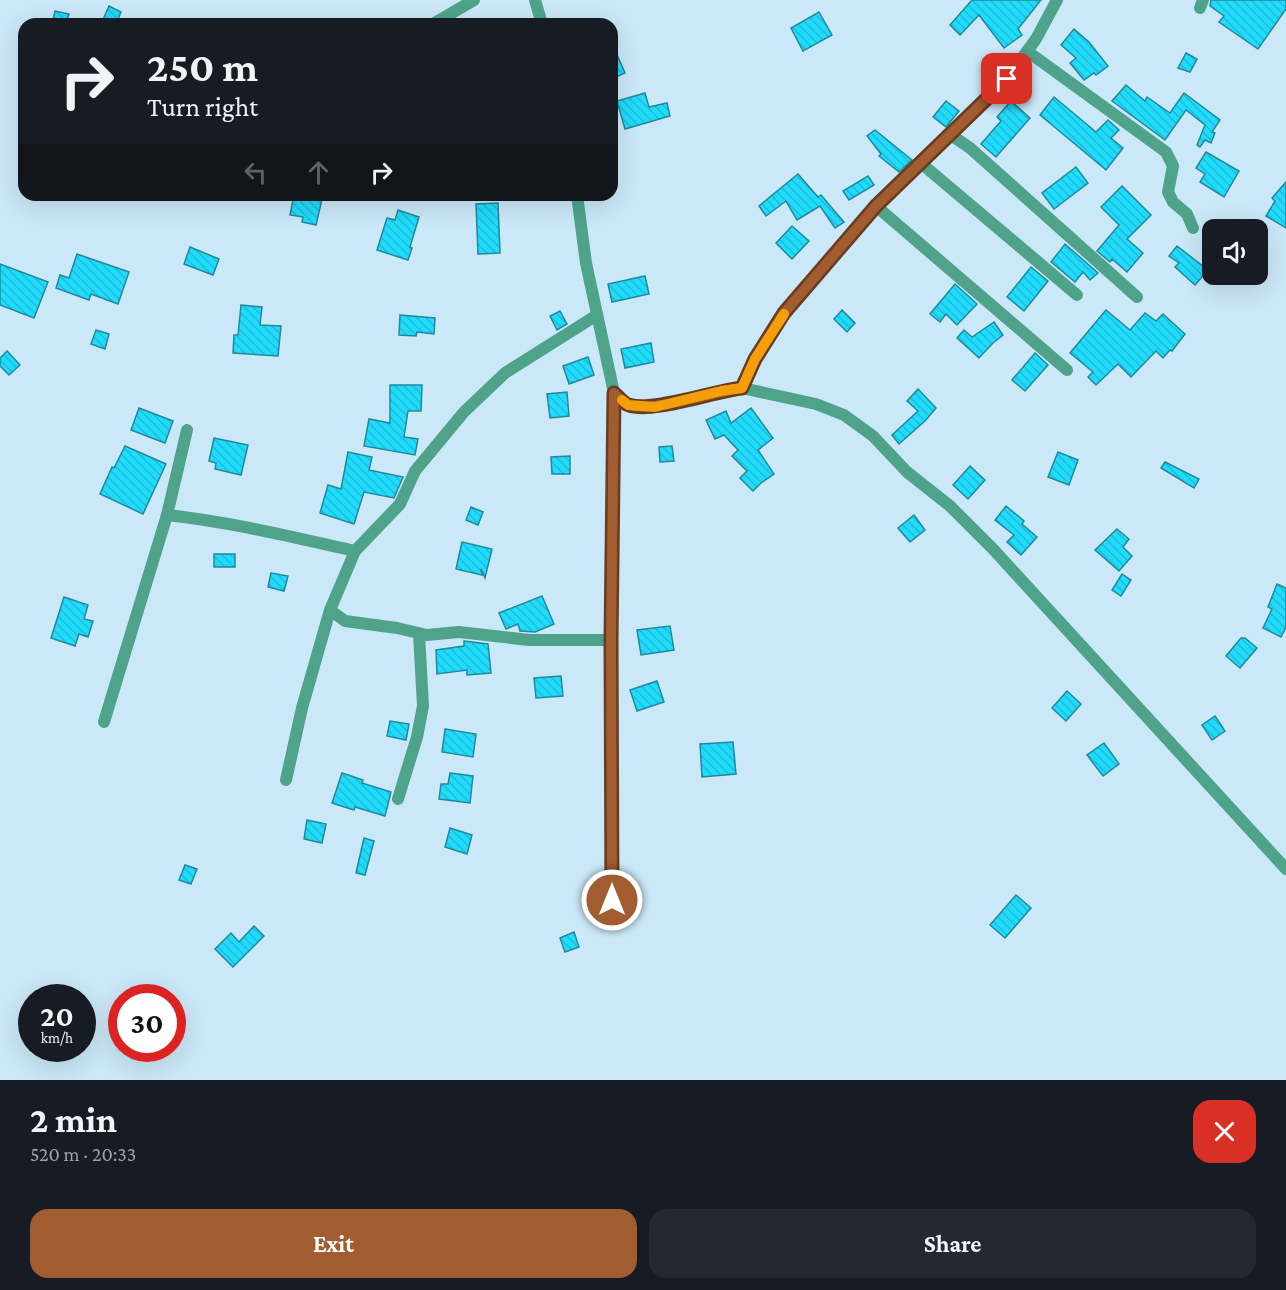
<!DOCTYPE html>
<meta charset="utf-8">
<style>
body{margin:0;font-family:"Crimson Pro",serif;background:#242831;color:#f1f3f6;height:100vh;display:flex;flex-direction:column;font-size:22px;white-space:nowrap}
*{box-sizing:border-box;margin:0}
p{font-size:20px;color:#9ea1a6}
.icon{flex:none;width:33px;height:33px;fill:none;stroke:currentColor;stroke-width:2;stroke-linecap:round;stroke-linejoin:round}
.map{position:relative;height:1080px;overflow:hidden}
.drawer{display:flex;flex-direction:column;background:#171b24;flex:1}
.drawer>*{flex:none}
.guide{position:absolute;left:18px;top:18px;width:600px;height:183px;border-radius:18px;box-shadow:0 6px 24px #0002;background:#171b24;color:#f1f3f6;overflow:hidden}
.controls{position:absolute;left:1202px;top:219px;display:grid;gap:12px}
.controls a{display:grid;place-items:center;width:66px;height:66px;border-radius:12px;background:#171b24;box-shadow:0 6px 24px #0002;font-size:30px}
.speed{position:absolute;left:18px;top:984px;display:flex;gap:12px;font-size:30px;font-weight:700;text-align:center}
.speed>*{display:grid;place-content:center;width:78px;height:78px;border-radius:50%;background:#171b24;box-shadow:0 6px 24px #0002;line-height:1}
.speed small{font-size:15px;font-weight:400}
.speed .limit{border:9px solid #d22;background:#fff;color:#111}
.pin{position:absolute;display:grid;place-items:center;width:51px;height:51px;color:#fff;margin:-26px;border-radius:12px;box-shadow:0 3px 9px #0006}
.me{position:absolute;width:66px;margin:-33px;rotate:0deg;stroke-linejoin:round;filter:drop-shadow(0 0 4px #0008)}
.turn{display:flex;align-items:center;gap:21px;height:126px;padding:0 30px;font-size:27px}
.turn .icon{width:78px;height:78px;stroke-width:2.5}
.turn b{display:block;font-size:42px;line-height:51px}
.lanes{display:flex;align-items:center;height:57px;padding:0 30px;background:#0003;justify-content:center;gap:30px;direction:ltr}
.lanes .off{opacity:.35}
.round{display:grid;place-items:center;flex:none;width:63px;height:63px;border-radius:18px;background:#242831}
.headline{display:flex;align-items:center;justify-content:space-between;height:102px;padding:0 30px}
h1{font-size:36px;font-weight:700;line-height:45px}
.primary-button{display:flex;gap:12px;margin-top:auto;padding:12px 30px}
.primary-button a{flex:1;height:69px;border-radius:18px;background:#a15c2f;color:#fff;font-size:24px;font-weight:700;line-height:69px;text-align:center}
.primary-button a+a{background:#242831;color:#f1f3f6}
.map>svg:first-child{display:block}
.building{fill:url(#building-back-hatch);stroke:#20899b;stroke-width:1.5}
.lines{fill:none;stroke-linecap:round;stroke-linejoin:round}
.street{stroke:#4fa38b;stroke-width:12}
.route-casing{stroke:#693c1f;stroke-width:15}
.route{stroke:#a15c2f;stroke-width:10}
.slow{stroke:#f59e0b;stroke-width:10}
</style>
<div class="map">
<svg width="1286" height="1080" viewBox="0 0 1286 1080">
<defs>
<pattern id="building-back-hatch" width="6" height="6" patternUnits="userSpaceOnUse" patternTransform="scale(1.5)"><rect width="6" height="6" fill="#20dcfa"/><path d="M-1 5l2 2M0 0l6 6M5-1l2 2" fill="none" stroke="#1cbdd8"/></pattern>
</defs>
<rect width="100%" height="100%" fill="#cbe8f8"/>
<g class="building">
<path d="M 972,0 L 1041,0 L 1018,29 L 1022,35 L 1004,48 L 979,15 L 960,35 L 950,25 Z"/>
<path d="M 1211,0 L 1286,0 L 1286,9 L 1258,49 L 1219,22 L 1224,16 L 1210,6 Z"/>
<path d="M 109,6 L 121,12 L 116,24 L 101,24 Z"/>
<path d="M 55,11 L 69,14 L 66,24 L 52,24 Z"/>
<path d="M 819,12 L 832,35 L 803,51 L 791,28 Z"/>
<path d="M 1074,29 L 1089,42 L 1108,66 L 1096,75 L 1094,73 L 1084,80 L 1070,63 L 1076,58 L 1061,45 Z"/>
<path d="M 612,43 L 625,73 L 612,79 Z"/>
<path d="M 1186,53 L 1197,59 L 1190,72 L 1178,68 Z"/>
<path d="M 1126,85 L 1145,101 L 1147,97 L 1170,113 L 1184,93 L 1220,120 L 1212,132 L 1215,133 L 1211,143 L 1205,140 L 1200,147 L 1197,145 L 1205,125 L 1186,110 L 1165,140 L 1112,101 Z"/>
<path d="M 645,93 L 649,107 L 667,103 L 670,116 L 625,129 L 617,101 Z"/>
<path d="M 1054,97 L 1096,132 L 1108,120 L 1119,130 L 1111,138 L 1123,148 L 1106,170 L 1040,115 Z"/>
<path d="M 946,101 L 959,111 L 946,127 L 933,117 Z"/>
<path d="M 1011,101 L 1030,118 L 996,157 L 981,144 L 1001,121 L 997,117 Z"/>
<path d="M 875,130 L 912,160 L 899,172 L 879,156 L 881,154 L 867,136 Z"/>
<path d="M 1206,152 L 1239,171 L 1224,197 L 1200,182 L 1205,174 L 1196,168 Z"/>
<path d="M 1076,167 L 1088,183 L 1054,209 L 1042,193 Z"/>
<path d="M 798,174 L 818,197 L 821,195 L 844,222 L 835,228 L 820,206 L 797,220 L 786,201 L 766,216 L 759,206 Z"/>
<path d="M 868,176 L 874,185 L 849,200 L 843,191 Z"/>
<path d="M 1286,182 L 1286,228 L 1266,216 L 1275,201 L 1272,198 Z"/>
<path d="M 1122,186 L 1151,215 L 1127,239 L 1143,253 L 1127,272 L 1112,259 L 1110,262 L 1097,251 L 1119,225 L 1101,207 Z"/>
<path d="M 294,195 L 308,198 L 309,195 L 323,195 L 316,225 L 302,222 L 303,217 L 290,215 Z"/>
<path d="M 498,203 L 500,253 L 478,254 L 476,204 Z"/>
<path d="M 398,210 L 419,217 L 410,247 L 412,248 L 408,260 L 377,250 L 387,218 L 395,220 Z"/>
<path d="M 792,226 L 809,241 L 792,259 L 776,243 Z"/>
<path d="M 1065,244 L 1098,273 L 1090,280 L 1083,272 L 1075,282 L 1051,262 Z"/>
<path d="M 1177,246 L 1208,270 L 1195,285 L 1175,267 L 1179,263 L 1169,256 Z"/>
<path d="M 190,247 L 219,259 L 213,275 L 184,264 Z"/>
<path d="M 77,254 L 129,272 L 118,304 L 91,294 L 89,300 L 56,288 L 60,275 L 69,278 Z"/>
<path d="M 0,264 L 48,282 L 34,318 L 0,305 Z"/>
<path d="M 1031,267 L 1048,281 L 1024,311 L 1007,297 Z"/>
<path d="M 645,276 L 649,294 L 612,302 L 608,284 Z"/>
<path d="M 955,284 L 977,304 L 957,325 L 946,314 L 940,322 L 930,314 Z"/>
<path d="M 241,305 L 262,307 L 260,325 L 281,326 L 278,356 L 233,353 L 234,335 L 238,335 Z"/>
<path d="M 842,310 L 855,323 L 847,332 L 834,319 Z"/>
<path d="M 1106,310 L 1130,330 L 1145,313 L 1156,321 L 1163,314 L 1185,334 L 1172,351 L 1170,350 L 1163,358 L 1156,351 L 1131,377 L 1118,364 L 1096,385 L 1088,377 L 1093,372 L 1070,353 Z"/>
<path d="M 560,311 L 567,324 L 557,330 L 550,316 Z"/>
<path d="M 400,315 L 435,318 L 434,334 L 417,332 L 416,336 L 399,335 Z"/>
<path d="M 994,322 L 1003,335 L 993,343 L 979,358 L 957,338 L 964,330 L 972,337 Z"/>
<path d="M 96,330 L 109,334 L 105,349 L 91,344 Z"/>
<path d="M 651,343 L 654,362 L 625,368 L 621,349 Z"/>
<path d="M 7,351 L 20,365 L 9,375 L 0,366 L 0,358 Z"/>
<path d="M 1035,353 L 1048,365 L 1025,391 L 1012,380 Z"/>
<path d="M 588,357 L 594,375 L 569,384 L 563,366 Z"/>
<path d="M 390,385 L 422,385 L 421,411 L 408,411 L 404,437 L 418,439 L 415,455 L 364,446 L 369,419 L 390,423 Z"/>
<path d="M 918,389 L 936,408 L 925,421 L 899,444 L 892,435 L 918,411 L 907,401 Z"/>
<path d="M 567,392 L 569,416 L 550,418 L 547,394 Z"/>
<path d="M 139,408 L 173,421 L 165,443 L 131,430 Z"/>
<path d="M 751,408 L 773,438 L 758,450 L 774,474 L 761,483 L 753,491 L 740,478 L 747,471 L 732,456 L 738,450 L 724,435 L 715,439 L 706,420 L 726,411 L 731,423 Z"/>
<path d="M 214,438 L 248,445 L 241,475 L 215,469 L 216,463 L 209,461 Z"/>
<path d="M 125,446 L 166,464 L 143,514 L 100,494 L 112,467 L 114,468 Z"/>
<path d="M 672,446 L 674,461 L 660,462 L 659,447 Z"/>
<path d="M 348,452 L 372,457 L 369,470 L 403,477 L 394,498 L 364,492 L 354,524 L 320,513 L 328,485 L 341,489 Z"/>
<path d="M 1058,452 L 1078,460 L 1069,485 L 1048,477 Z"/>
<path d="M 570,456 L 570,474 L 552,474 L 551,457 Z"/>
<path d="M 1165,462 L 1199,479 L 1194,488 L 1161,468 Z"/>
<path d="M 970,466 L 985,480 L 968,499 L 953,485 Z"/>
<path d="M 1006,506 L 1024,521 L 1022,524 L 1037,537 L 1021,555 L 1007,542 L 1014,535 L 995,520 Z"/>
<path d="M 471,507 L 483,512 L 478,525 L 466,520 Z"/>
<path d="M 914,515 L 925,530 L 910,542 L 898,528 Z"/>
<path d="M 1117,529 L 1129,539 L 1123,547 L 1132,556 L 1119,571 L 1095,550 Z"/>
<path d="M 462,542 L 492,549 L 485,578 L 481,569 L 482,575 L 456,569 Z"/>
<rect x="214" y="554" width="21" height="13"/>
<path d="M 271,573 L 288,576 L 284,591 L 268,587 Z"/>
<path d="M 1122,574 L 1131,580 L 1121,596 L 1112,590 Z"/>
<path d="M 1277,584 L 1286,588 L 1286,627 L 1281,637 L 1263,628 L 1272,609 L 1268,607 Z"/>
<path d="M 542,596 L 554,624 L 535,632 L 520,631 L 518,624 L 506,629 L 499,613 Z"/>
<path d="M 64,597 L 88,605 L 84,619 L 93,621 L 88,637 L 79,634 L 75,646 L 51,638 Z"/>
<path d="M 670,626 L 674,650 L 641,655 L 637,630 Z"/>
<path d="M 1241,638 L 1245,638 L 1257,648 L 1240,668 L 1226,656 Z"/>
<path d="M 464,641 L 488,644 L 491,673 L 467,675 L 467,670 L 437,674 L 436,650 L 464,646 Z"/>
<path d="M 561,676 L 563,696 L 536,698 L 534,678 Z"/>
<path d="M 657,681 L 664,702 L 637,711 L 630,690 Z"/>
<path d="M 1067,691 L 1081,704 L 1066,721 L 1052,708 Z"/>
<path d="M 1215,716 L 1225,731 L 1212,740 L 1202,725 Z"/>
<path d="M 390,721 L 409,724 L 406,740 L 387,736 Z"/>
<path d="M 445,729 L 476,734 L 473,757 L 442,752 Z"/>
<path d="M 733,742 L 736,774 L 702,777 L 700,744 Z"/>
<path d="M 1104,743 L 1119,764 L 1103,776 L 1087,755 Z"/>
<path d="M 342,773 L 363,780 L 362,783 L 391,792 L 385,816 L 355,807 L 354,810 L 332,803 Z"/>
<path d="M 450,773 L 473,776 L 470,803 L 439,799 L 441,784 L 448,784 Z"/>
<path d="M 307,820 L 326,824 L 322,843 L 304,839 Z"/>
<path d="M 450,828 L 472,835 L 467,854 L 445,847 Z"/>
<path d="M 364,838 L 374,841 L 365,875 L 356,873 Z"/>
<path d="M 185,865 L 197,869 L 191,884 L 179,880 Z"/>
<path d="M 1016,895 L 1031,908 L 1005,938 L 990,925 Z"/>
<path d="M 254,926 L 264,936 L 233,967 L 215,949 L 231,933 L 239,942 Z"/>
<path d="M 574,932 L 579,947 L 565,952 L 560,938 Z"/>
</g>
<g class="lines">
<g class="street">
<path d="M 535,0 L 542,24"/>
<path d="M 1200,8 L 1203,0"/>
<path d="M 433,24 L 474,0"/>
<path d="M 1027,51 L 1166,152 L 1173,166 L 1168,192 L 1173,202 L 1187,214 L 1193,228"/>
<path d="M 951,135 L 970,148 L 1137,297"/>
<path d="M 922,164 L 1077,295"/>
<path d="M 577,195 L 586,263 L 614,393 L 628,405 L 655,407 L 721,391 L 742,388 L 816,404 L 844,415 L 873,436 L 907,472 L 950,506 L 993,549 L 1286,869"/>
<path d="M 876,206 L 1067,370"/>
<path d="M 742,388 L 755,359 L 784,313 L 876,206 L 1007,79 L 1036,39 L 1057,0"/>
<path d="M 167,515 C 231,522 292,537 355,551"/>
<path d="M 330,610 L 345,621 L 397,628 L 427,635 L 459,632 L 529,640 L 611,640"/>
<path d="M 104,722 L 167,515 L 187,430"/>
<path d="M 286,780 L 302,708 L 330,610 L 355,551 L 400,504 L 415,471 L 464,412 L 505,373 L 597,315"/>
<path d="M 398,799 L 417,737 L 423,706 L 419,634"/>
<path d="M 612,900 L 611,640 L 614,393"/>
</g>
</g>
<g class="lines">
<defs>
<path id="route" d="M 612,900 L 611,640 L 614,393 C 618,397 624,404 629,405 C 652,413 714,391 742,388 L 755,359 L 784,313 L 876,206 L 1007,79"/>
</defs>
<use href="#route" class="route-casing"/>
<use href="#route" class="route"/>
<path class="slow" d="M 622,400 L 628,405 L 655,407 L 721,391 L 742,388 L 755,359 L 784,314"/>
</g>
</svg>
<div class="controls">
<a><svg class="icon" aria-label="sound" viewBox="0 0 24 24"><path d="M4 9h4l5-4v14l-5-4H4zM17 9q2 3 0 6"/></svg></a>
</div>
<div class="speed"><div>20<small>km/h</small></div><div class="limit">30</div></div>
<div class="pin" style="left:1007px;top:79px;background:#d93025"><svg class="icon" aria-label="arrive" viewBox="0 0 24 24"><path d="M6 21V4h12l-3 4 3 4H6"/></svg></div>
<svg class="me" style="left:612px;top:900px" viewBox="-20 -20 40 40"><circle r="17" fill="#a15c2f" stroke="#fff" stroke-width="3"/><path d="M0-11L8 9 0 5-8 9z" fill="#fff"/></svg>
<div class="guide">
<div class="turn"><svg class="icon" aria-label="right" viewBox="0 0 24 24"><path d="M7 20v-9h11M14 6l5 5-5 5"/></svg><div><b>250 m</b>Turn right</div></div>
<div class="lanes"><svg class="icon off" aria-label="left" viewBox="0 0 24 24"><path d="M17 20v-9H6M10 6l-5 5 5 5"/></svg><svg class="icon off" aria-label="ahead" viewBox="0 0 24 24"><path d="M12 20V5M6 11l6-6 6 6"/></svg><svg class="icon" aria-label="right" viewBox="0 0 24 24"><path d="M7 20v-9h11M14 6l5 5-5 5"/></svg></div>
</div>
</div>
<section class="drawer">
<div class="headline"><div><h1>2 min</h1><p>520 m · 20:33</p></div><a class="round" style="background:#d93025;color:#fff"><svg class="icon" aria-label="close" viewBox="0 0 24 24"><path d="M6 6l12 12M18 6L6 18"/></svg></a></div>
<div class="primary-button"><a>Exit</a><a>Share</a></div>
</section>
